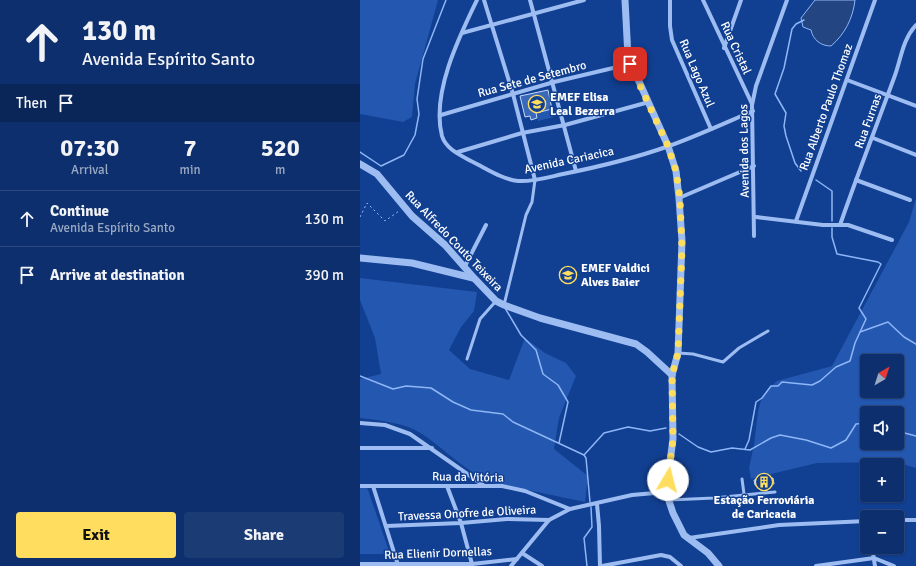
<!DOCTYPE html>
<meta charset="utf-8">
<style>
body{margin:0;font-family:Signika,sans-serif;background:#1b3b75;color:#f1f3f6;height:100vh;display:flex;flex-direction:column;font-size:15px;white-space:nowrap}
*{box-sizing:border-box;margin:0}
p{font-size:13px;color:#9aa9c2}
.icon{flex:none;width:22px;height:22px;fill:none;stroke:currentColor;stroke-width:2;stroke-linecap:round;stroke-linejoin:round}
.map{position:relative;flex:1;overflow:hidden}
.details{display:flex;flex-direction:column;background:#0d2f6d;width:360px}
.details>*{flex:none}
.top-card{background:#0d2f6d;color:#f1f3f6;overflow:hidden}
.needle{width:26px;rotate:39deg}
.tools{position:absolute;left:500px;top:354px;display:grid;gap:8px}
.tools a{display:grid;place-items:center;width:44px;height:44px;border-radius:4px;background:#0d2f6d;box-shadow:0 1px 3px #0004,0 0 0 1px #2d4a80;font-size:20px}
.pin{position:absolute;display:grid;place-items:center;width:34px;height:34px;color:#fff;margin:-17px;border-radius:8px;box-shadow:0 2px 6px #0006}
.me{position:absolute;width:44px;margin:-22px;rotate:8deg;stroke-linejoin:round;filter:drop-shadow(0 0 3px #0008)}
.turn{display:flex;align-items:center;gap:14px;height:84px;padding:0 16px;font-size:18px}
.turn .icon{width:52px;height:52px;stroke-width:2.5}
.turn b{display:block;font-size:28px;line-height:34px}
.then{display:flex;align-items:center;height:38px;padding:0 16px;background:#0003;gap:8px;font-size:15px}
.eta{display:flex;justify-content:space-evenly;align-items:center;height:68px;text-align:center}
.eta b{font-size:24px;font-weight:700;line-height:28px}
.button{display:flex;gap:8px;margin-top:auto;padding:8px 16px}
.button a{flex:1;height:46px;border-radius:4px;background:#ffdd5e;color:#111;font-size:16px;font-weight:700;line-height:46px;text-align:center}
.button a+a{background:#1b3b75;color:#f1f3f6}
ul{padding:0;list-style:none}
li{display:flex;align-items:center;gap:12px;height:56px;padding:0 16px;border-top:1px solid #2d4a80}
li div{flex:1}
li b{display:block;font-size:15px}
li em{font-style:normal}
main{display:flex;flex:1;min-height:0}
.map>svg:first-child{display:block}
.green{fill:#2357b0;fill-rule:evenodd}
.water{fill:#234683;stroke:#8fb6f6}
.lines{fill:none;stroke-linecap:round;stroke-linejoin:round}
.stream{stroke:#8fb6f6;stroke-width:1.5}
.building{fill:#3a69ba;stroke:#c4dafd}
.path{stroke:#9dbdf2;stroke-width:1;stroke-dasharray:2 3;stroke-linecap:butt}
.service{stroke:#9dbdf2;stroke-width:3}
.minor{stroke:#9dbdf2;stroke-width:4}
.tertiary{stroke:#9dbdf2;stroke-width:7}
.route{stroke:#ffdd5e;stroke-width:7;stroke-dasharray:0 12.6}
.labels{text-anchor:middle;stroke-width:3;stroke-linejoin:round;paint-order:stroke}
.street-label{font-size:12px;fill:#fff;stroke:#113f91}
.poi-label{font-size:12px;font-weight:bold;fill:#fff;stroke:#113f91;text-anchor:start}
</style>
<main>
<section class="details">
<div class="top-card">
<div class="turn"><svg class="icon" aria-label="ahead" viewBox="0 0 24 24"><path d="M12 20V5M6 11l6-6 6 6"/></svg><div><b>130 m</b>Avenida Espírito Santo</div></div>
<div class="then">Then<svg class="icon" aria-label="arrive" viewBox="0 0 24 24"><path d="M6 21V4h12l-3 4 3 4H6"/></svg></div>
</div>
<div class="eta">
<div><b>07:30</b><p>Arrival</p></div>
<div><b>7</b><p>min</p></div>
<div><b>520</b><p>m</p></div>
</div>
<ul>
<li><svg class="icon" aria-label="ahead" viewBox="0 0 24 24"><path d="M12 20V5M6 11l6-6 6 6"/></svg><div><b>Continue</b><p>Avenida Espírito Santo</p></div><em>130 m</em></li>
<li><svg class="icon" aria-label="arrive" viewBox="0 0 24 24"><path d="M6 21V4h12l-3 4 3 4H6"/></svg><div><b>Arrive at destination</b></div><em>390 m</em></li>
</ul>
<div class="button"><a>Exit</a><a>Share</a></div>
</section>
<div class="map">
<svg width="556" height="566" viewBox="0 0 556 566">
<rect width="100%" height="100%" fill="#113f91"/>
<g class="green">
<path d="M 0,0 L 78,0 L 55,84 L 52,117 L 43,122 L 0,114 Z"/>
<path d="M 192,109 L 194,117 L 178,121 L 176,113 Z"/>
<path d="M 556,198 L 556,468 L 535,462 L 457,463 L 391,479 L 389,468 L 394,445 L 398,411 L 402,397 L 407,390 L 417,381 L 472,366 L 549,222 ZM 507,361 L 537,361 L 537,391 L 507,391 ZM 507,413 L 537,413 L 537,443 L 507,443 Z"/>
<path d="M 0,278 L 117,292 L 114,311 L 101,327 L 89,350 L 110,369 L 149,380 L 165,338 L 185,353 L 206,363 L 216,376 L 199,418 L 194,449 L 228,476 L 225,502 L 133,483 C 106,472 86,450 62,434 C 44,422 21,421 0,418 L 0,379 L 21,374 L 15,338 L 0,300 Z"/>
<path d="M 0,487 L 7,487 L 30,554 L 0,554 Z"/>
</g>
<path class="water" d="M 455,0 L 495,0 C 493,18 485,34 471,46 C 461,46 453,40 451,30 L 443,27 L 441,18 Z"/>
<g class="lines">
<g class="stream">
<path d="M 0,152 L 21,166 L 44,155 L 55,135 L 59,114 L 57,99 L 63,59 L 86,0"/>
<path d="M 441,171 L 435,163 L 426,136 L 424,126 L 426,113 L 415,94 L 424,68 L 432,29 L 436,24 L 444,20"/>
<path d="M 456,180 L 472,191 L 472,221"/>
<path d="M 145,308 L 161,335 L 176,350 L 183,374 L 198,385 L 208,402 L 199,443"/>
<path d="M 500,332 L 528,322 L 544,337 L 556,344"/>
<path d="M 0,376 L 33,389 L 46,386 L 71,388 L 93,402 L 111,410 L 143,414 L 153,422 L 224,455 L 226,458 L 230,502"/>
<path d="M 537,431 L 556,436"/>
<path d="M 319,434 L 338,447 L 351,452 L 372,448 L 390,450 L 411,438 L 420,435 L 446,440 L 471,448 L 486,440 L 496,424 L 507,423"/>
<path d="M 385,449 L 389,440 L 396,402 L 402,398 L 411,386 L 418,386 L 422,382 L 452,385 L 460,381 L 476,367 L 490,361 L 495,343 L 506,319 L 499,308 L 521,264 L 518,262 L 477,254 L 472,237 L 472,228"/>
<path d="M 224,455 L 244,433 L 268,427 L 290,431 L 306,428"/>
<path d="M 227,566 L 224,538 L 232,527 L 231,507"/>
</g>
</g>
<g class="building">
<path d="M 188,90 L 192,109 L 176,113 L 177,118 L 171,120 L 170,116 L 165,117 L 160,96 Z"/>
<path d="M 413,478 L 414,484 L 395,485 L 394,480 Z"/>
</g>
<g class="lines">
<path class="path" d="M 0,217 L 7,203 L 25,221 L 39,211"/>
<g class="service">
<path d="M 144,305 L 166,215 L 172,202 L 175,180"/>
<path d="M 318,353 L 333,354 L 363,362 L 379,348 L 408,331"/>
<path d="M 107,359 L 120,319 L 136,301"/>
<path d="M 382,479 L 384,494"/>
<path d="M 309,500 L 354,498 L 415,492"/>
</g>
<g class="minor">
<path d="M 117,0 C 99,37 71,94 82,136 C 86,149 100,155 111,161 C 126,168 141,179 158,181 C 173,182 189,177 203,174 C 238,167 275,158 309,146 C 337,136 365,123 393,111"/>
<path d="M 124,0 L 153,94 L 175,180"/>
<path d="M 170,0 L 216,171"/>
<path d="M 310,0 L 310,26 L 312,40 L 351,129"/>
<path d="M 343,0 L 392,104"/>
<path d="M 102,33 L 224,0"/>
<path d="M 364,48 L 381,0"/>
<path d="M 487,80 L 556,106"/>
<path d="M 81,115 L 194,82 L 270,64"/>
<path d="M 513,138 L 556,155"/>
<path d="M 98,152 L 162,133 L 205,125 L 289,102"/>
<path d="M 496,180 L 550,200"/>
<path d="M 319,198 L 394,166"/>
<path d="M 396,217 L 463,225 L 488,225 L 532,240"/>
<path d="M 436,221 L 515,0"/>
<path d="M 480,225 C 497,176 516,127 534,78 C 541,60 542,40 556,25"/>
<path d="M 394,236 L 392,105 L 396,86 L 427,0"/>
<path d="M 104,268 L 126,225"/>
<path d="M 0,423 L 25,425 L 50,434 L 123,485"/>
<path d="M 0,448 L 72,448"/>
<path d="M 0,486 L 142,486 L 165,491 L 210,509 L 272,495 L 306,492"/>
<path d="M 13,486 L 38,565"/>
<path d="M 87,486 L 101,523 L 112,564"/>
<path d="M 237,504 L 239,526 L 240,566"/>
<path d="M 537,520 L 556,520"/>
<path d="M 26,526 L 101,523 L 147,519 L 189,520"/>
<path d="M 329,538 L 419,525 L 507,521"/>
<path d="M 512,547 L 515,566"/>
<path d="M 162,553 L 182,566"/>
<path d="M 0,564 L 112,564 L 157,559"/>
<path d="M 151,566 L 189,520 L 210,509"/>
<path d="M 242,566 L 301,555 L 310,557 L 321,566"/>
<path d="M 456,566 L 514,558 L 534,566"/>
</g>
<g class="tertiary">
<path d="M 265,0 L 268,57 L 308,146 L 316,171 L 319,198 L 322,241 L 318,353 L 312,375 L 313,439 L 306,492 L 313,513 L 324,535 L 348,553 L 359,566"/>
<path d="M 0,164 L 17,174 L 52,216 L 85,245 L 114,278 L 136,301 L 144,305 L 180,318 L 276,344 L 287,352 L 312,375"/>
<path d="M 0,258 L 52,263 L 113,278"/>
</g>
</g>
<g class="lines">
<path class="route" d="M 270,64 L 308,146 L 316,171 L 320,198 L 322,249 L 318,353 L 312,375 L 313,439 L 308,480"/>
</g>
<defs>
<symbol id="school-ring" viewBox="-11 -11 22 22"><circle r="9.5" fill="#113f91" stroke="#ffdd5e" stroke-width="1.5"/><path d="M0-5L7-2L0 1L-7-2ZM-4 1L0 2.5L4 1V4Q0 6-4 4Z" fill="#ffdd5e"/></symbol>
<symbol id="building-ring" viewBox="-11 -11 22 22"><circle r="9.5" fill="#113f91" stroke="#ffdd5e" stroke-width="1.5"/><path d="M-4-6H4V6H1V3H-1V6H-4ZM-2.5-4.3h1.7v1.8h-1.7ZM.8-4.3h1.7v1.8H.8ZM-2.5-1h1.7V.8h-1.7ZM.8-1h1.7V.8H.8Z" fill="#ffdd5e"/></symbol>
</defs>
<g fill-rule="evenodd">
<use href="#school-ring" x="167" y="94" width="20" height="20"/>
<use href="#school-ring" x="198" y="265" width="20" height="20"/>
<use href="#building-ring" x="394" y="472" width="20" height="20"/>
</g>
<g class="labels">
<g class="street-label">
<text transform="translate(376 48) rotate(65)" y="4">Rua Cristal</text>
<text transform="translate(337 73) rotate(67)" y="4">Rua Lago Azul</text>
<text transform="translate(172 79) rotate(-15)" y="4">Rua Sete de Setembro</text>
<text transform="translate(466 107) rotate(-70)" y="4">Rua Alberto Paulo Thomaz</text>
<text transform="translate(508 121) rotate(-70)" y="4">Rua Furnas</text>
<text transform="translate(384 151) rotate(-91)" y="4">Avenida dos Lagos</text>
<text transform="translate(209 160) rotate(-12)" y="4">Avenida Cariacica</text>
<text transform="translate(94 241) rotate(46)" y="4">Rua Alfredo Couto Teixeira</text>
<text transform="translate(108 477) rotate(1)" y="4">Rua da Vitória</text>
<text transform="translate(107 513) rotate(-3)" y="4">Travessa Onofre de Oliveira</text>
<text transform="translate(78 553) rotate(-2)" y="4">Rua Elienir Dornellas</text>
</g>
<g class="poi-label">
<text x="190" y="101">EMEF Elisa<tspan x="190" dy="14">Leal Bezerra</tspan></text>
<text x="221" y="272">EMEF Valdici<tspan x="221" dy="14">Alves Baier</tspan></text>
<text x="404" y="504" text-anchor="middle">Estação Ferroviária<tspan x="404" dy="14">de Caricacia</tspan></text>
</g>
</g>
</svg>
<div class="tools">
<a><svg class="needle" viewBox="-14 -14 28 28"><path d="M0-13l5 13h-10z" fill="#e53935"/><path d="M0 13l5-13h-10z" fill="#9aa9c2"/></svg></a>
<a><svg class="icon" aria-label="sound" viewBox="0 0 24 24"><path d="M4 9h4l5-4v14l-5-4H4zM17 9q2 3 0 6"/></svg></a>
<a>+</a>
<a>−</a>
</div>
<div class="pin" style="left:270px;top:64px;background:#d93025"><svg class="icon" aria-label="arrive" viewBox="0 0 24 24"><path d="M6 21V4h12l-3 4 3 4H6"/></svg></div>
<svg class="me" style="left:308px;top:480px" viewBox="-20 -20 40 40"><circle r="19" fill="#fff"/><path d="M0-13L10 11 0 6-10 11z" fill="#ffdd5e"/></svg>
</div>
</main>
